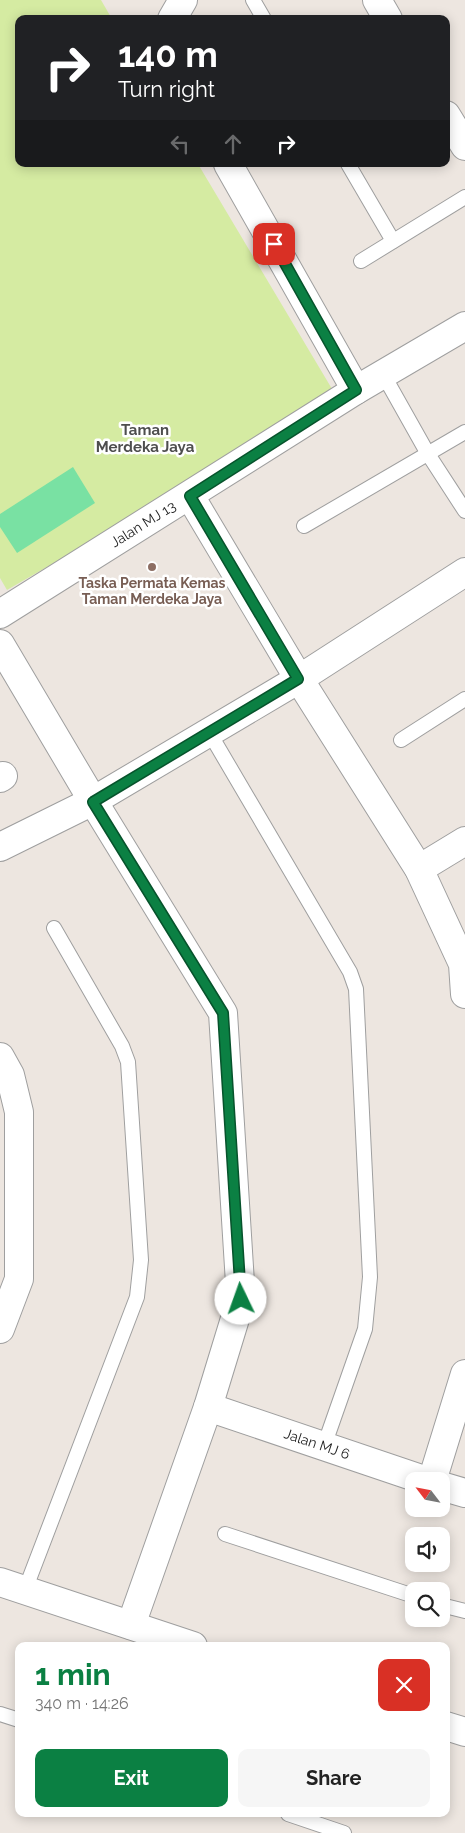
<!DOCTYPE html>
<meta charset="utf-8">
<style>
body{margin:0;font-family:Raleway,sans-serif;background:#f6f6f6;color:#222;height:100vh;display:flex;flex-direction:column;font-size:19px;white-space:nowrap}
*{box-sizing:border-box;margin:0}
p{font-size:16px;color:#767676}
.icon{flex:none;width:28px;height:28px;fill:none;stroke:currentColor;stroke-width:2;stroke-linecap:round;stroke-linejoin:round}
.map{position:relative;flex:1;overflow:hidden}
.side{position:absolute;left:15px;top:1642px;width:435px;height:175px;display:flex;flex-direction:column;background:#fff;border-radius:10px;box-shadow:0 2px 12px #0003}
.side>*{flex:none}
.banner{position:absolute;left:15px;top:15px;width:435px;height:152px;border-radius:10px;box-shadow:0 2px 12px #0003;background:#202124;color:#fff;overflow:hidden}
.needle{width:32px;rotate:302deg}
.tools{position:absolute;left:405px;top:1472px;display:grid;gap:10px}
.tools a{display:grid;place-items:center;width:45px;height:45px;border-radius:10px;background:#fff;box-shadow:0 2px 12px #0003;font-size:25px}
.pin{position:absolute;display:grid;place-items:center;width:42px;height:42px;color:#fff;margin:-21px;border-radius:10px;box-shadow:0 2px 8px #0006}
.me{position:absolute;width:55px;margin:-28px;rotate:357deg;stroke-linejoin:round;filter:drop-shadow(0 0 4px #0008)}
.turn{display:flex;align-items:center;gap:18px;height:105px;padding:0 20px;font-size:22px}
.turn .icon{width:65px;height:65px;stroke-width:2.5}
.turn b{display:block;font-size:35px;line-height:42px}
.lanes{display:flex;align-items:center;height:48px;padding:0 20px;background:#0003;justify-content:center;gap:25px;direction:ltr}
.lanes .off{opacity:.35}
.round{display:grid;place-items:center;flex:none;width:52px;height:52px;border-radius:10px;background:#f6f6f6}
.headline{display:flex;align-items:center;justify-content:space-between;height:85px;padding:0 20px}
h1{font-size:30px;font-weight:700;line-height:38px;color:#0b8043}
.action{display:flex;gap:10px;margin-top:auto;padding:10px 20px}
.action a{flex:1;height:58px;border-radius:10px;background:#0b8043;color:#fff;font-size:20px;font-weight:700;line-height:58px;text-align:center}
.action a+a{background:#f6f6f6;color:#222}
.map>svg:first-child{display:block}
.grass{fill:#d5eba2}
.pitch{fill:#79e1a3}
.lines{fill:none;stroke-linecap:round;stroke-linejoin:round}
.lane-casing{stroke:#9f9f9f;stroke-width:16}
.street-casing{stroke:#9f9f9f;stroke-width:30}
.lane{stroke:#fff;stroke-width:14}
.street{stroke:#fff;stroke-width:28}
.route-casing{stroke:#07532c;stroke-width:12}
.route{stroke:#0b8043;stroke-width:9}
.education-dot{fill:#8d6e63;stroke:#fff;stroke-width:2}
.labels{text-anchor:middle;stroke-width:5;stroke-linejoin:round;paint-order:stroke}
.street-label{font-size:14px;fill:#1b1b1b;stroke:#fff}
.education-label{font-size:14px;font-weight:bold;fill:#785e54;stroke:#fff}
.neighbourhood-label{font-size:15px;font-weight:bold;fill:#4e4e4e;stroke:#fff}
</style>
<div class="map">
<svg width="465" height="1833" viewBox="0 0 465 1833">
<rect width="100%" height="100%" fill="#ede6e0"/>
<path class="grass" d="M 0,0 L 101,0 L 112,19 L 19,19 L 19,164 L 198,164 L 338,399 L 7,590 L 0,578 Z"/>
<path class="pitch" d="M 73,467 L 95,503 L 17,553 L 0,527 L 0,514 Z"/>
<g class="lines">
<defs>
<g id="lane">
<path d="M 253,0 L 264,19"/>
<path d="M 348,164 L 393,241"/>
<path d="M 361,261 L 465,197"/>
<path d="M 383,374 L 428,454 L 465,511"/>
<path d="M 304,526 L 465,432"/>
<path d="M 209,732 L 350,972 L 356,989 L 370,1277 L 365,1329 L 324,1446"/>
<path d="M 401,740 L 465,699"/>
<path d="M 225,1534 L 414,1596"/>
<path d="M 25,1590 L 137,1297 L 141,1260 L 128,1062 L 122,1046 L 54,928"/>
<path d="M 441,1605 L 465,1611"/>
<path d="M 0,1714 L 19,1720"/>
<path d="M 288,1814 L 344,1833"/>
</g>
<g id="street">
<path d="M 377,0 L 388,19"/>
<path d="M 172,19 L 183,0"/>
<path d="M 446,115 L 465,146"/>
<path d="M 228,164 L 356,390"/>
<path d="M 190,496 L 299,679 L 419,869 L 463,964 L 465,994"/>
<path id="s1" d="M 0,614 L 356,390 L 465,326"/>
<path d="M 0,644 L 93,801 L 223,1013 L 241,1299 L 208,1407 L 131,1625"/>
<path d="M 0,778 L 3,776"/>
<path d="M 0,847 L 93,801 L 299,679 L 465,572"/>
<path d="M 419,869 L 465,841"/>
<path d="M 0,1057 L 10,1075 L 19,1112 L 19,1279 L 0,1329"/>
<path id="s2" d="M 208,1407 L 427,1481"/>
<path d="M 432,1481 L 465,1374"/>
<path d="M 441,1486 L 465,1493"/>
<path d="M 0,1582 L 193,1646"/>
<path d="M 446,1726 L 465,1732"/>
</g>
</defs>
<use href="#lane" class="lane-casing"/>
<use href="#street" class="street-casing"/>
<use href="#lane" class="lane"/>
<use href="#street" class="street"/>
</g>
<g class="lines">
<defs>
<path id="route" d="M 241,1299 L 223,1013 L 93,802 L 298,679 L 190,496 L 356,390 L 274,244"/>
</defs>
<use href="#route" class="route-casing"/>
<use href="#route" class="route"/>
</g>
<circle class="education-dot" cx="152" cy="567" r="5"/>
<g class="labels">
<g class="street-label">
<text dy="5" stroke="none"><textPath href="#s1" startOffset="169">Jalan MJ 13</textPath></text>
<text dy="5" stroke="none"><textPath href="#s2" startOffset="115">Jalan MJ 6</textPath></text>
</g>
<g class="education-label">
<text x="152" y="588">Taska Permata Kemas<tspan x="152" dy="16">Taman Merdeka Jaya</tspan></text>
</g>
<g class="neighbourhood-label">
<text x="145" y="435">Taman<tspan x="145" dy="17">Merdeka Jaya</tspan></text>
</g>
</g>
</svg>
<div class="tools">
<a><svg class="needle" viewBox="-14 -14 28 28"><path d="M0-13l5 13h-10z" fill="#e53935"/><path d="M0 13l5-13h-10z" fill="#767676"/></svg></a>
<a><svg class="icon" aria-label="sound" viewBox="0 0 24 24"><path d="M4 9h4l5-4v14l-5-4H4zM17 9q2 3 0 6"/></svg></a>
<a><svg class="icon" aria-label="search" viewBox="0 0 24 24"><circle cx="10" cy="10" r="6"/><path d="M15 15l6 6"/></svg></a>
</div>
<div class="pin" style="left:274px;top:244px;background:#d93025"><svg class="icon" aria-label="arrive" viewBox="0 0 24 24"><path d="M6 21V4h12l-3 4 3 4H6"/></svg></div>
<svg class="me" style="left:241px;top:1299px" viewBox="-20 -20 40 40"><circle r="19" fill="#fff"/><path d="M0-13L10 11 0 6-10 11z" fill="#0b8043"/></svg>
<div class="banner">
<div class="turn"><svg class="icon" aria-label="right" viewBox="0 0 24 24"><path d="M7 20v-9h11M14 6l5 5-5 5"/></svg><div><b>140 m</b>Turn right</div></div>
<div class="lanes"><svg class="icon off" aria-label="left" viewBox="0 0 24 24"><path d="M17 20v-9H6M10 6l-5 5 5 5"/></svg><svg class="icon off" aria-label="ahead" viewBox="0 0 24 24"><path d="M12 20V5M6 11l6-6 6 6"/></svg><svg class="icon" aria-label="right" viewBox="0 0 24 24"><path d="M7 20v-9h11M14 6l5 5-5 5"/></svg></div>
</div>
<section class="side">
<div class="headline"><div><h1>1 min</h1><p>340 m · 14:26</p></div><a class="round" style="background:#d93025;color:#fff"><svg class="icon" aria-label="close" viewBox="0 0 24 24"><path d="M6 6l12 12M18 6L6 18"/></svg></a></div>
<div class="action"><a>Exit</a><a>Share</a></div>
</section>
</div>
